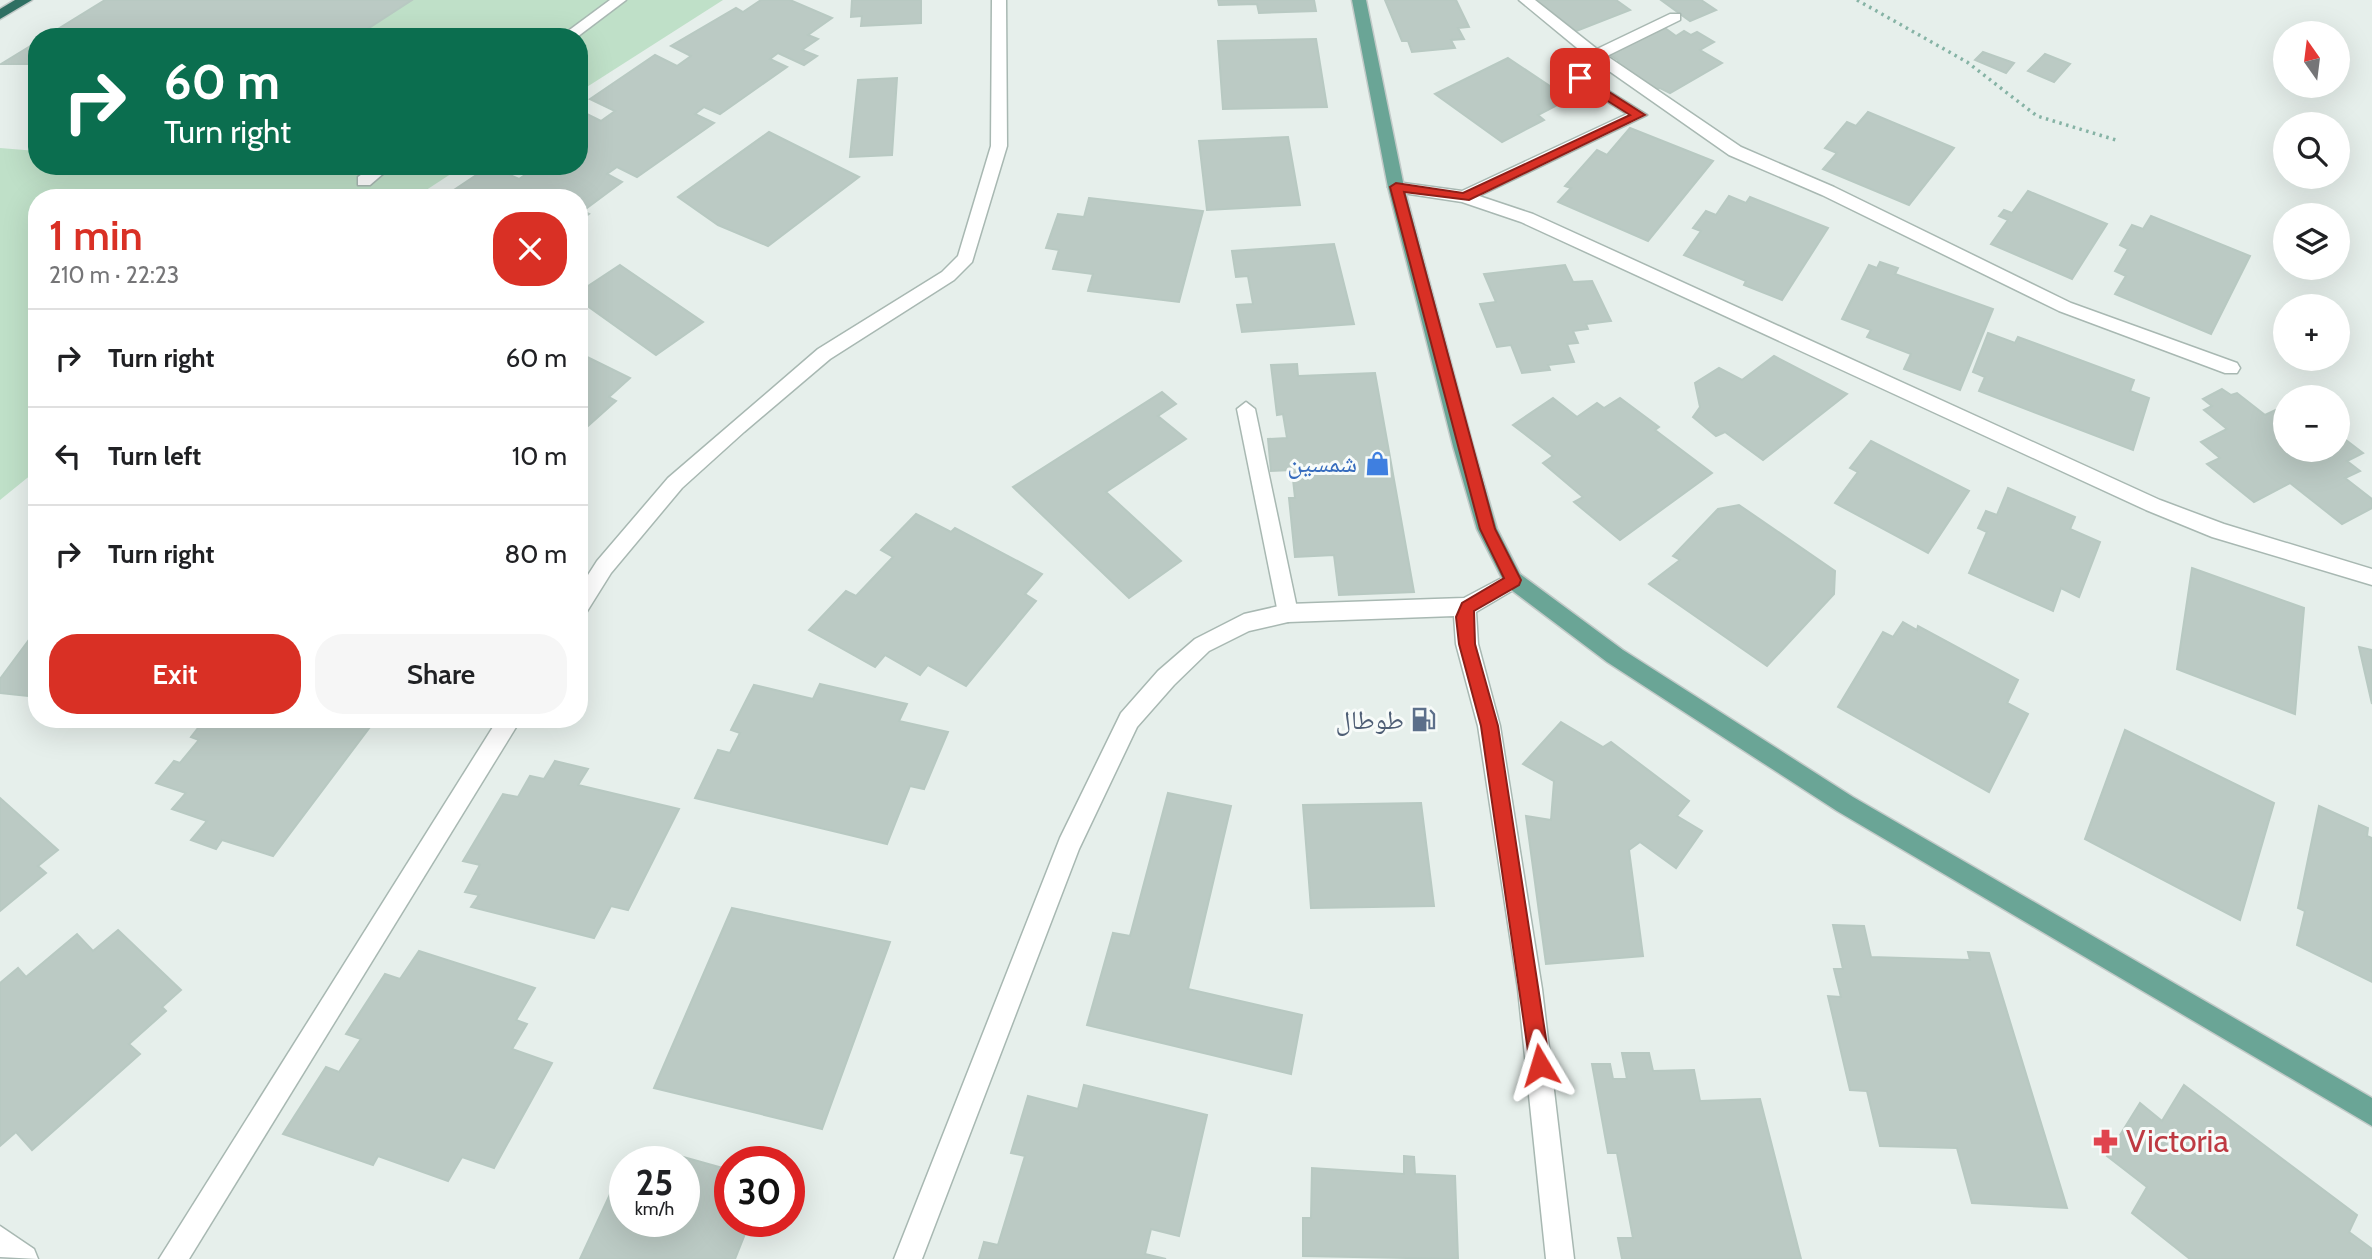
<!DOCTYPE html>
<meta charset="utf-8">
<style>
body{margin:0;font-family:Cabin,"Noto Naskh Arabic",sans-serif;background:#f6f6f6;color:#202124;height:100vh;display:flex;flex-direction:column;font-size:26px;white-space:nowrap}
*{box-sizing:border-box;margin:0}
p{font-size:23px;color:#757577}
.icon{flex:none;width:38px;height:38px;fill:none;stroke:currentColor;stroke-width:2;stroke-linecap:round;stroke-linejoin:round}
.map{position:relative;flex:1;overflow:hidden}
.drawer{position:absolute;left:28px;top:189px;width:560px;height:539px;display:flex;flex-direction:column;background:#fff;border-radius:28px;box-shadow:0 7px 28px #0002}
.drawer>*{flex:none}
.hud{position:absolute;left:28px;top:28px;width:560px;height:147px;border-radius:28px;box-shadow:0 7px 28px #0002;background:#0b6e4f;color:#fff;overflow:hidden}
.needle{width:46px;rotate:346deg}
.fabs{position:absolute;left:2273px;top:21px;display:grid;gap:14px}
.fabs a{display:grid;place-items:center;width:77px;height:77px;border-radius:50%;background:#fff;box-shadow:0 7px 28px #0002;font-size:35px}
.speed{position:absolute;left:609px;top:1146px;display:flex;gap:14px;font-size:35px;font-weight:700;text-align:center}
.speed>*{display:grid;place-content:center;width:91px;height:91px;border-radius:50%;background:#fff;box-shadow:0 7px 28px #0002;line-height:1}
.speed small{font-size:18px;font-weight:400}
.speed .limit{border:10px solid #d22;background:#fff;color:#111}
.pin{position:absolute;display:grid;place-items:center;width:60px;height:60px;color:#fff;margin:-30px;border-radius:14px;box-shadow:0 4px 10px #0006}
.me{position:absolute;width:77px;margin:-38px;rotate:353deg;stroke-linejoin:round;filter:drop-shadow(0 0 5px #0008)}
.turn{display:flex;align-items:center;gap:24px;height:147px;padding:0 21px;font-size:32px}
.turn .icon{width:91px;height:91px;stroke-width:2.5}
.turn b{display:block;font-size:49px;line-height:60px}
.round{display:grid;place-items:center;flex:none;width:74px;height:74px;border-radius:28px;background:#f6f6f6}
.summary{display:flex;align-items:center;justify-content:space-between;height:119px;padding:0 21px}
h1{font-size:42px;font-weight:600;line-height:52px;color:#d93025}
.cta{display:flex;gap:14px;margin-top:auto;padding:14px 21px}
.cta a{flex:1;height:80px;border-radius:28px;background:#d93025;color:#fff;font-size:28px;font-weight:600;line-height:80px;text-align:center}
.cta a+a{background:#f6f6f6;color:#202124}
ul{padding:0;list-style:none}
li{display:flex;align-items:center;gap:21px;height:98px;padding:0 21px;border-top:2px solid #e0e0e0}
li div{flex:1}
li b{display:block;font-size:26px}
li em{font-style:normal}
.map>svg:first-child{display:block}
.green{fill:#bfe0c8}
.building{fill:#bbcac4;stroke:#b8c9c2;stroke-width:2}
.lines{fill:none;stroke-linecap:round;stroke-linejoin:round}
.lane-casing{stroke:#a8b8b2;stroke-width:3}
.street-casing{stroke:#a8b8b2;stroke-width:3}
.primary-casing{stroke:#c2cac8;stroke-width:3}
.highway-casing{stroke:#c2cac8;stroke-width:3}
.path{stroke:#86b3a5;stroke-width:3.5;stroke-dasharray:2.5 4.5;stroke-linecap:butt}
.lane{fill:#fff;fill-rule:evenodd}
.street{fill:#fff;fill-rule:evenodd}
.primary{fill:#6aa596;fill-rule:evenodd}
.highway{fill:#2f6f62;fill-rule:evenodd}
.route{fill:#d93025;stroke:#8d1f18;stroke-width:2}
.labels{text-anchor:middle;stroke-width:6;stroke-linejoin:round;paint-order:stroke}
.shop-label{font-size:26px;fill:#366cbe;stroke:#f7fbf9;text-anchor:end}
.service-label{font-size:26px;fill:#4e5e75;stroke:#f7fbf9;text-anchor:end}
.near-health-label{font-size:32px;fill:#be3a42;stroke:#f7fbf9;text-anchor:start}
</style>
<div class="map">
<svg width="2372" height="1259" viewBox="0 0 2372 1259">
<rect width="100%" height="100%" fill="#e6efeb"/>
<g class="green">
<path d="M 408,0 L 723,0 L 579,92 L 579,37 L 351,37 Z"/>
<path d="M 0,148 L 37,151 L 37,166 L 463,166 L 414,198 L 37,198 L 37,470 L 0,500 Z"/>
</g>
<g class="building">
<path d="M 105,0 L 412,0 L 355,37 L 45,37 Z"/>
<path d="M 761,0 L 790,0 L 832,18 L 808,35 L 818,39 L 802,50 L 817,56 L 804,65 L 778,53 L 770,59 L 787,67 L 720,114 L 704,107 L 695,114 L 714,123 L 637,177 L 617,167 L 607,174 L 622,182 L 583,211 L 589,214 L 579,221 L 579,198 L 442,198 L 490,166 L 519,179 L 535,168 L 532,166 L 579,166 L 579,110 L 601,121 L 615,111 L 590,99 L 655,55 L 677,66 L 691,56 L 671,46 L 736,8 L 743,12 Z"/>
<path d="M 852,0 L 921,0 L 921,23 L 861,26 L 862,16 L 851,17 Z"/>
<path d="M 1218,0 L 1314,0 L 1316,11 L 1259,13 L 1257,4 L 1219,5 Z"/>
<path d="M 1385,0 L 1456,0 L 1469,27 L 1458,28 L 1464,39 L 1451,40 L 1455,48 L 1412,52 L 1408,41 L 1402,41 Z"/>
<path d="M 1535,0 L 1616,0 L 1630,10 L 1576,31 Z"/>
<path d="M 1661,0 L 1701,0 L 1716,10 L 1690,21 Z"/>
<path d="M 1665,28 L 1676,36 L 1684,31 L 1691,35 L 1697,32 L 1714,42 L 1700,50 L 1722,63 L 1670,93 L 1660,88 L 1657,89 L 1615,64 L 1619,61 L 1607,53 L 1653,29 L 1658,32 Z"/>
<path d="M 1316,39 L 1327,107 L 1223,109 L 1218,41 Z"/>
<path d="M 37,42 L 37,64 L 1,64 Z"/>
<path d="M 1983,52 L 2014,63 L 2006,73 L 1975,60 Z"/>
<path d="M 2045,54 L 2070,64 L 2054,82 L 2028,71 Z"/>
<path d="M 1508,58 L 1569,99 L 1538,115 L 1544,120 L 1502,142 L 1435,94 Z"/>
<path d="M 897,78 L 892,155 L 850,157 L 858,80 Z"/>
<path d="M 1868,112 L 1954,148 L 1909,205 L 1823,169 L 1837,153 L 1825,148 L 1847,122 L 1856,126 Z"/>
<path d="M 1630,128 L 1713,161 L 1648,241 L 1558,202 L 1571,188 L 1565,186 L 1597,150 L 1607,155 Z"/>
<path d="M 769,132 L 859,177 L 768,246 L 718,225 L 678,197 Z"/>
<path d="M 1288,137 L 1300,205 L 1207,210 L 1199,141 Z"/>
<path d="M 2028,191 L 2107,224 L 2072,279 L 1991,244 L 2008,220 L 1999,216 L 2004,210 L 2012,213 Z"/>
<path d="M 1729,196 L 1746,203 L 1750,197 L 1828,228 L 1782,300 L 1744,285 L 1746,281 L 1684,255 L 1701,231 L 1693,228 L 1706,211 L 1716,215 Z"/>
<path d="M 1089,198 L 1203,211 L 1179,302 L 1088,291 L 1093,274 L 1053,269 L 1059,250 L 1046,248 L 1058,214 L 1084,217 Z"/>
<path d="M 2151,216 L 2250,256 L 2211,334 L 2115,294 L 2126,276 L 2115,271 L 2128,249 L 2120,245 L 2132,225 L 2143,229 Z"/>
<path d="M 1334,244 L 1354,324 L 1242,332 L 1237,305 L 1253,304 L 1248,276 L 1236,277 L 1232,251 Z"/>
<path d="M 1880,262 L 1898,268 L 1895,274 L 1993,309 L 1960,390 L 1904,369 L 1911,354 L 1867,337 L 1871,330 L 1842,319 L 1869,265 L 1877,268 Z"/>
<path d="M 620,265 L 703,322 L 656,355 L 579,300 L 579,292 Z"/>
<path d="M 1565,265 L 1573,282 L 1592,281 L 1611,321 L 1586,324 L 1588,329 L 1573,331 L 1578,343 L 1567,344 L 1574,362 L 1548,365 L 1550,370 L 1522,373 L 1511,345 L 1497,347 L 1480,304 L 1496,302 L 1484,274 Z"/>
<path d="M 1988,333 L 2015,343 L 2018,337 L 2134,380 L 2130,391 L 2149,398 L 2133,450 L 1979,391 L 1985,377 L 1973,372 Z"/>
<path d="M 579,353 L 630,378 L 609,397 L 616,401 L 579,434 Z"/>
<path d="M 1774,356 L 1847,394 L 1763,460 L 1725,432 L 1716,436 L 1693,417 L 1700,407 L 1695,383 L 1719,368 L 1742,380 Z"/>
<path d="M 1297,364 L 1298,376 L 1375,373 L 1414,592 L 1339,595 L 1334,555 L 1295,557 L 1289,498 L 1295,498 L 1292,470 L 1271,471 L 1268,439 L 1287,438 L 1283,414 L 1277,415 L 1271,365 Z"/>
<path d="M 2222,389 L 2231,395 L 2237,393 L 2265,415 L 2286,405 L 2286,450 L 2338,450 L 2338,434 L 2363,453 L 2347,461 L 2360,471 L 2345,478 L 2372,499 L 2372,508 L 2342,524 L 2290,483 L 2254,502 L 2207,464 L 2220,458 L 2201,442 L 2227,429 L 2204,410 L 2212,406 L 2203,399 Z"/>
<path d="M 1162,392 L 1176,404 L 1158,416 L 1186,439 L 1106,492 L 1181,561 L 1129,598 L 1013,487 Z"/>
<path d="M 1553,398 L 1577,417 L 1597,403 L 1604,408 L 1620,398 L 1659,427 L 1655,430 L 1712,473 L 1620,540 L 1574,502 L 1583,497 L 1543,463 L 1553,456 L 1513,425 Z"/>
<path d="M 1871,441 L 1969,491 L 1928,553 L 1835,503 L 1858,472 L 1850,468 Z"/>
<path d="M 2008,488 L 2075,517 L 2070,529 L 2100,542 L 2079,597 L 2061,588 L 2053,611 L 1969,573 L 1987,532 L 1978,528 L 1986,511 L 1997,515 Z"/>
<path d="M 1739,505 L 1835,571 L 1834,594 L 1767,666 L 1649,584 L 1680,560 L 1673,556 L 1718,509 Z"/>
<path d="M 916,514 L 951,532 L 955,528 L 1042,574 L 1025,594 L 1036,601 L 966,686 L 928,665 L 920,675 L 885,655 L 875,667 L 809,630 L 846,591 L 856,596 L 893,557 L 881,550 Z"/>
<path d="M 2192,568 L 2304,608 L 2295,714 L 2177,669 Z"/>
<path d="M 1903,622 L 1917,630 L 1918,626 L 2018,680 L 2007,703 L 2028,714 L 1989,792 L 1838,707 L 1883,632 L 1893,637 Z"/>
<path d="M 37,629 L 37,697 L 0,693 L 0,679 Z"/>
<path d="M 2359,647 L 2372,650 L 2372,704 Z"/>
<path d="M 820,684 L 907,704 L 899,721 L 948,732 L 924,789 L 910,786 L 887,844 L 695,798 L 718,750 L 730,753 L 740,733 L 731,730 L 754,685 L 813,699 Z"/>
<path d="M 205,719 L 376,719 L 273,856 L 222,840 L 216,849 L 191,840 L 207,821 L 172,809 L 186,793 L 156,783 L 174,761 L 180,763 L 199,740 L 191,737 Z"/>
<path d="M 1561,722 L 1603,747 L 1611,742 L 1689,801 L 1677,816 L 1702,831 L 1676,868 L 1640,842 L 1629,850 L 1643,956 L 1546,964 L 1526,816 L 1551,820 L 1554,781 L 1523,764 Z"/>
<path d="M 2125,730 L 2274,803 L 2240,920 L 2085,839 Z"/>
<path d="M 555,761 L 588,769 L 578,785 L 679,809 L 628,910 L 611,906 L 594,938 L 471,907 L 479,895 L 465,892 L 480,865 L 463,861 L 503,794 L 518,797 L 530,776 L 544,779 Z"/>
<path d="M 1168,793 L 1231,806 L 1188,989 L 1302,1015 L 1291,1074 L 1087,1025 L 1113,933 L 1130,936 Z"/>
<path d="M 0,798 L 58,850 L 38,866 L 46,873 L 0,911 Z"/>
<path d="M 1421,803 L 1434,906 L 1311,908 L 1303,805 Z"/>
<path d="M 2319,806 L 2368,828 L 2367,836 L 2372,838 L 2372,982 L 2297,945 L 2305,911 L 2298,908 Z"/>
<path d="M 732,908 L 890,942 L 822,1129 L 654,1088 Z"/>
<path d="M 1833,925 L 1864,926 L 1871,957 L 1970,960 L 1968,952 L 1989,953 L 2067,1208 L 1972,1203 L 1957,1148 L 1880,1146 L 1867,1091 L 1850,1090 L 1828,996 L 1841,997 L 1834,969 L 1843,969 Z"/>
<path d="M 118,930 L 181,990 L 162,1007 L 166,1011 L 129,1044 L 140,1054 L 32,1150 L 16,1132 L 0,1146 L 0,983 L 18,968 L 26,977 L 77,934 L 93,951 Z"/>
<path d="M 419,951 L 535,988 L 516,1020 L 527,1024 L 512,1049 L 552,1063 L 494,1168 L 462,1157 L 448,1181 L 378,1156 L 373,1165 L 283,1134 L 326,1067 L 339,1072 L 361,1039 L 346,1034 L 385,974 L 400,979 Z"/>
<path d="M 1622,1053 L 1649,1053 L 1653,1071 L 1694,1070 L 1700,1101 L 1760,1099 L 1801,1259 L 1622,1259 L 1618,1238 L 1633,1238 L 1617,1153 L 1608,1153 L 1592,1064 L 1610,1064 L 1613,1079 L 1627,1079 Z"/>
<path d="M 1084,1085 L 1207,1115 L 1179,1236 L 1151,1229 L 1145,1254 L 1166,1259 L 979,1259 L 984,1242 L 998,1245 L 1025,1156 L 1011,1153 L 1028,1096 L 1078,1109 Z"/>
<path d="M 2184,1085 L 2357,1215 L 2349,1232 L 2372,1249 L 2372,1259 L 2190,1259 L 2132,1213 L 2147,1187 L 2107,1156 L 2140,1103 L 2162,1121 Z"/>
<path d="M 651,1148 L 730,1170 L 730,1222 L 778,1222 L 774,1230 L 749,1224 L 735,1259 L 580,1259 L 625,1162 L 625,1222 L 684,1222 L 684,1162 L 625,1162 L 627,1157 L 645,1161 Z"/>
<path d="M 1404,1156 L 1414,1157 L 1415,1174 L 1455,1176 L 1458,1259 L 1303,1256 L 1303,1218 L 1311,1218 L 1312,1168 L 1404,1174 Z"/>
</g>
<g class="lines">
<defs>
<path id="lane" d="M 1246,402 L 1255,409 L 1298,613 L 1295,619 L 1288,622 L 1281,619 L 1278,613 L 1237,409 Z"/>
<g id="street">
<path d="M 610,0 L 626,0 L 577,37 L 560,37 Z"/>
<path d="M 992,0 L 1006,0 L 1007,146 L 972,262 L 954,280 L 830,359 L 744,432 L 682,488 L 611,573 L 586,613 L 579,616 L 579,589 L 597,561 L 668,478 L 818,349 L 942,272 L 958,256 L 991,146 Z"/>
<path d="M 1519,0 L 1535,0 L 1597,49 L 1670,14 L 1680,14 L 1680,20 L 1607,56 L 1741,147 L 1834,187 L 2071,303 L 2237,363 L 2240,368 L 2237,373 L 2225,373 L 2059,311 L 1822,195 L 1729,155 L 1582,52 Z"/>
<path d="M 1580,73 L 1647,115 L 1479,196 L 1533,214 L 2160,500 L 2224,524 L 2372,569 L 2372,585 L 2212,537 L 2146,510 L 1521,222 L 1462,202 L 1396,192 L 1388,187 L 1396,182 L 1462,191 L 1627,114 L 1575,81 L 1575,75 Z"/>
<path d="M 373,166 L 392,166 L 370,185 L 358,185 L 358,177 Z"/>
<path d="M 1513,572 L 1520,574 L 1523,580 L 1520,586 L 1476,612 L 1478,644 L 1500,726 L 1542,989 L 1574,1259 L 1546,1259 L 1518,989 L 1478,726 L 1456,644 L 1454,616 L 1288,622 L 1249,631 L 1209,651 L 1174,685 L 1137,727 L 1079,849 L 922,1259 L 894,1259 L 1060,838 L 1121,713 L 1158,671 L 1195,639 L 1244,614 L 1288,604 L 1464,598 Z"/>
<path d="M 498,719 L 521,719 L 189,1259 L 159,1259 Z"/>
<path d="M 0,1226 L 34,1249 L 38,1259 L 0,1257 Z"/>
</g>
<path id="primary" d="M 1352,0 L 1366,0 L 1404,187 L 1473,446 L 1497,529 L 1520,574 L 1623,650 L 1853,797 L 2372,1098 L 2372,1126 L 1837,811 L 1607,662 L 1506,586 L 1477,529 L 1453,446 L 1388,187 Z"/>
<path id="highway" d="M 15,0 L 32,0 L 0,19 L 0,9 Z"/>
</defs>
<use href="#lane" class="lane-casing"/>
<use href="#street" class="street-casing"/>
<use href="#primary" class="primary-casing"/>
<use href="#highway" class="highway-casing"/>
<path class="path" d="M 1857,0 L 1967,62 L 2037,116 L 2116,140"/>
<use href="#lane" class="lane"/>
<use href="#street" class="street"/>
<use href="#primary" class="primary"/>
<use href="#highway" class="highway"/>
</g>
<path class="route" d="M 1576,76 L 1584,76 L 1645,115 L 1469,200 L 1404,192 L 1495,529 L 1521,580 L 1519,585 L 1474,611 L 1475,644 L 1498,726 L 1550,1065 L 1547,1072 L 1540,1074 L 1533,1072 L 1530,1065 L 1481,726 L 1459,644 L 1456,617 L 1462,603 L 1504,578 L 1480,529 L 1390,187 L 1396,183 L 1463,193 L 1630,115 L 1576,81 Z"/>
<defs>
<symbol id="shop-bare" viewBox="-9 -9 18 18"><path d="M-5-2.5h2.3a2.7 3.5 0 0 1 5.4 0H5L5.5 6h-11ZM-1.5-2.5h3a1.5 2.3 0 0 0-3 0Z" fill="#3f7fe0" stroke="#f7fbf9" stroke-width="2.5" paint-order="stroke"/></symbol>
<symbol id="fuel-bare" viewBox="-9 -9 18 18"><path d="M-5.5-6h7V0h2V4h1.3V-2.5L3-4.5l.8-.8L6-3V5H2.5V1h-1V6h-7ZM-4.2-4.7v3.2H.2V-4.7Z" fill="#5c6f8a" stroke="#f7fbf9" stroke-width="2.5" paint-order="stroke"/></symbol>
<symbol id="pharmacy-bare" viewBox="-9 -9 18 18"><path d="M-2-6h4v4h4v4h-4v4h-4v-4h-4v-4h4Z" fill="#e0444e" stroke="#f7fbf9" stroke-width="2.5" paint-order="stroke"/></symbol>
</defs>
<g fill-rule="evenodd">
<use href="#shop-bare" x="1360" y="446" width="35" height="35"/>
<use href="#fuel-bare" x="1406" y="702" width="35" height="35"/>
<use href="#pharmacy-bare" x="2088" y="1124" width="35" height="35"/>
</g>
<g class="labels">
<g class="shop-label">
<text x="1357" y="472">شمسين</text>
</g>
<g class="service-label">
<text x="1404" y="729">طوطال</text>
</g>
<g class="near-health-label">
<text x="2126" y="1152">Victoria</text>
</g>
</g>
</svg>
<div class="fabs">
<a><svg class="needle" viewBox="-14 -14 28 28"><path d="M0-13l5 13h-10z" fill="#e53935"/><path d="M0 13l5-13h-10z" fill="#757577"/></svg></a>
<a><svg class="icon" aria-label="search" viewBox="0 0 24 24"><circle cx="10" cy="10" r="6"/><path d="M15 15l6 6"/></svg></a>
<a><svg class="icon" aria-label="layers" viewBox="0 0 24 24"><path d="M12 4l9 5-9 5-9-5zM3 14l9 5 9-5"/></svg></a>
<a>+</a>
<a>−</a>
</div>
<div class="speed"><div>25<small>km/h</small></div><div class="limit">30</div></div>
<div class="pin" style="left:1580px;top:78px;background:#d93025"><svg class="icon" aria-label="arrive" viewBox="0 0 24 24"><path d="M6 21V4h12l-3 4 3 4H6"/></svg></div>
<svg class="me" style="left:1540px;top:1065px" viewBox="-20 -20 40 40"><path d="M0-17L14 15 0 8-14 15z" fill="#d93025" stroke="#fff" stroke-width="4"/></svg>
<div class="hud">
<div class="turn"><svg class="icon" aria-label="right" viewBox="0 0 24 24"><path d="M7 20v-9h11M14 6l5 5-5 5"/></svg><div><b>60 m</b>Turn right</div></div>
</div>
<section class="drawer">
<div class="summary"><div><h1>1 min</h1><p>210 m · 22:23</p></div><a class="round" style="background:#d93025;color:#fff"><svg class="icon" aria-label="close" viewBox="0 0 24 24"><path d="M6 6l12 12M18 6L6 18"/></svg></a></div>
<ul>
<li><svg class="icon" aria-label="right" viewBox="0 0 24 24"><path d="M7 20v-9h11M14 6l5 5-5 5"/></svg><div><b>Turn right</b></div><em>60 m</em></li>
<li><svg class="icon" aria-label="left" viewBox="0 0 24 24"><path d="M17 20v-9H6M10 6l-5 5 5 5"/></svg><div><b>Turn left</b></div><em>10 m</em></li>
<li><svg class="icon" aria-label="right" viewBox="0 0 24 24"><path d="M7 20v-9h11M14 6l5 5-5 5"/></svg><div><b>Turn right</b></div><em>80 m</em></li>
</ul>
<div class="cta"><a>Exit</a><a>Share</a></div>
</section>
</div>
